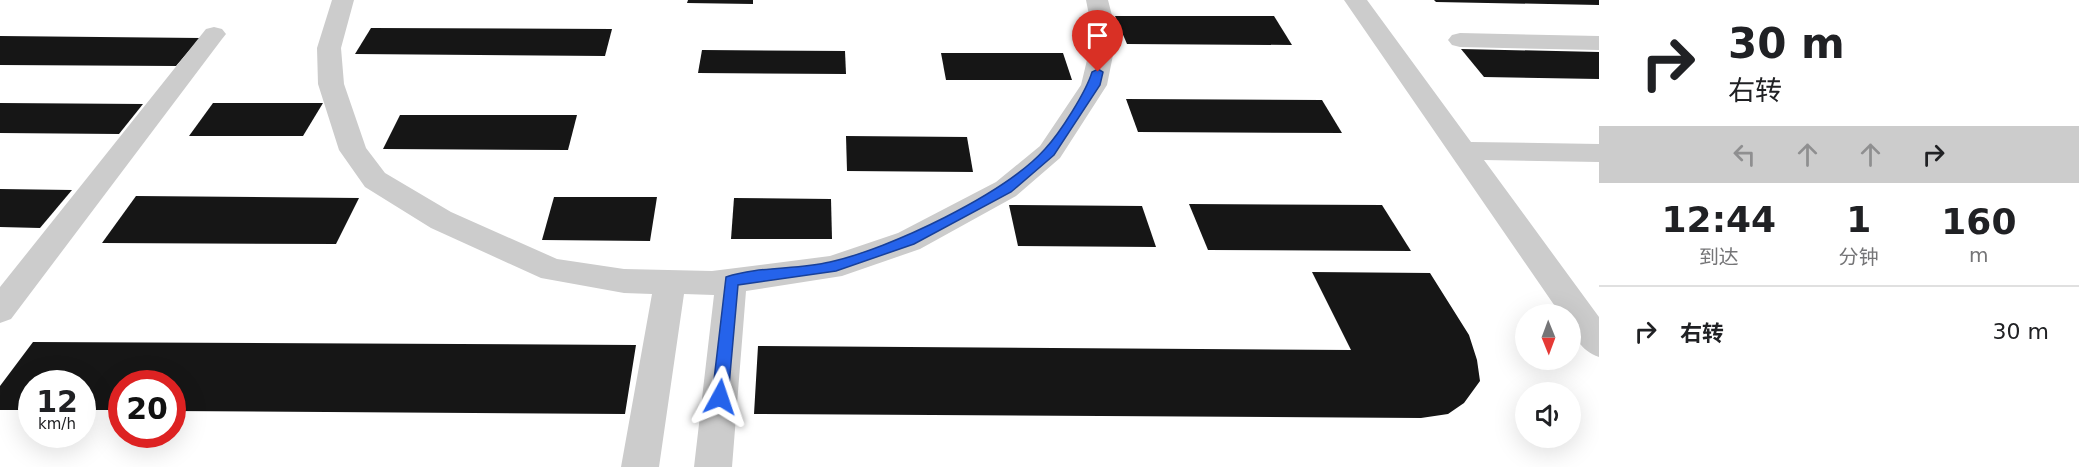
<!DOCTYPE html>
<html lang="zh">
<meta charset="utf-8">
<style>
body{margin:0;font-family:"DejaVu Sans","Noto Sans SC",sans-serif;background:#f2f2f2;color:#202124;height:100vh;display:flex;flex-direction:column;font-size:22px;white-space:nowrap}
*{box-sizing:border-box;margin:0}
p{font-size:20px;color:#757577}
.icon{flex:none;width:33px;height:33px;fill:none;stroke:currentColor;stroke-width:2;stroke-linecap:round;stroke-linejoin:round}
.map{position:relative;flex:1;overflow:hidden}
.sheet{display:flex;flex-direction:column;background:#fff;width:480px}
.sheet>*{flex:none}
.banner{background:#fff;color:#202124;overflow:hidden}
.needle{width:39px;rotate:179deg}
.controls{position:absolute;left:1515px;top:304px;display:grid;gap:12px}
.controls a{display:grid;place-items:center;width:66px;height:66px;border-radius:50%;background:#fff;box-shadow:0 6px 24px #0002;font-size:30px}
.speed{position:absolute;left:18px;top:370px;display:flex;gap:12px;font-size:30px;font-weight:700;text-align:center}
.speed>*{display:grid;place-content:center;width:78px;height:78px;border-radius:50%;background:#fff;box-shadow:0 6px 24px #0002;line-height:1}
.speed small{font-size:15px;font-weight:400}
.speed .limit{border:9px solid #d22;background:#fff;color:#111}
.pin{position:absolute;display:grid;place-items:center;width:51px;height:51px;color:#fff;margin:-62px -26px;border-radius:50% 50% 50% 0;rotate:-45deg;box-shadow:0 0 6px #0007}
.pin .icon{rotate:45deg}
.me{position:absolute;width:66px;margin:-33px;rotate:5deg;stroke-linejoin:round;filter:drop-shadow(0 0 4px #0008)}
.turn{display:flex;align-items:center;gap:21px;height:126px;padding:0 30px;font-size:27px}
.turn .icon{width:78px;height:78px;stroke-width:2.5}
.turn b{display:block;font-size:42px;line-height:51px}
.lanes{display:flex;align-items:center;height:57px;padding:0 30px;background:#0003;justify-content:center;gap:30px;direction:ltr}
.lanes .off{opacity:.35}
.eta{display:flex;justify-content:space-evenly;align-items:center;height:102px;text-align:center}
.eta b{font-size:36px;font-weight:800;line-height:42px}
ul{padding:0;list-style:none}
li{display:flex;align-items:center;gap:18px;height:90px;padding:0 30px;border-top:2px solid #e0e0e0}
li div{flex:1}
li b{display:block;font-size:22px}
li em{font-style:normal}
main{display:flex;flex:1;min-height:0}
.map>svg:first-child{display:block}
.building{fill:#161616}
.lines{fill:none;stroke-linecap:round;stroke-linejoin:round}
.minor{fill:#ccc;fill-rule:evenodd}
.route{fill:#2563eb;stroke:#184099;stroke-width:1.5}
</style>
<main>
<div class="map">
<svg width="1599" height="467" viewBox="0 0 1599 467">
<rect width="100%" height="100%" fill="#fff"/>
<g class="building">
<path d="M 688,0 L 753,0 L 753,4 L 687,3 Z"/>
<path d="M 1434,0 L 1599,0 L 1599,5 L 1436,2 Z"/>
<path d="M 1115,16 L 1274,16 L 1292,45 L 1127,44 Z"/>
<path d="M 371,28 L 612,29 L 605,56 L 355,54 Z"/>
<path d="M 0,36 L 200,38 L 176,66 L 0,65 Z"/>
<path d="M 1461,49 L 1599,52 L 1599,79 L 1484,77 Z"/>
<path d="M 702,50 L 845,51 L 846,74 L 698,73 Z"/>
<path d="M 941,53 L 1063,53 L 1072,80 L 946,80 Z"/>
<path d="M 1126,99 L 1322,100 L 1342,133 L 1138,132 Z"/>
<path d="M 0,103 L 143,104 L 119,134 L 0,133 Z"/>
<path d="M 213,103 L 323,103 L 303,136 L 189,136 Z"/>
<path d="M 400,115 L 577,115 L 568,150 L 383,149 Z"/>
<path d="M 846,136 L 967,137 L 973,172 L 847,171 Z"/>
<path d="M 0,189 L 72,190 L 40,228 L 0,227 Z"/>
<path d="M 136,196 L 359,198 L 336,244 L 102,243 Z"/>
<path d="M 554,197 L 657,197 L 650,241 L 542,240 Z"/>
<path d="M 734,198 L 831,199 L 832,239 L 731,239 Z"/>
<path d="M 1189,204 L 1382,205 L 1411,251 L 1208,250 Z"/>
<path d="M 1009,205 L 1142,206 L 1156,247 L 1018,246 Z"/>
<path d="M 1312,272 L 1430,273 L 1469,335 L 1477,360 L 1480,381 L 1464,403 L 1448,414 L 1421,418 L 754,414 L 758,346 L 1351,350 Z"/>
<path d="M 33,342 L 636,345 L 625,414 L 172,411 L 172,384 L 122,384 L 122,410 L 82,410 L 82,384 L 32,384 L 32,410 L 0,410 L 0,386 Z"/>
</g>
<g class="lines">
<g class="minor">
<path d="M 332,0 L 354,0 L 341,48 L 344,84 L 366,148 L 385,173 L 451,212 L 557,259 L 624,269 L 712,271 L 830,256 L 898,233 L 996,182 L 1040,146 L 1081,85 L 1093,35 L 1086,0 L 1108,0 L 1117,35 L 1107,85 L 1060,158 L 1016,196 L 920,249 L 842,276 L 746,291 L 732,467 L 694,467 L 714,295 L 684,294 L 659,467 L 621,467 L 652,294 L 624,293 L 541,278 L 431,228 L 365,187 L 339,150 L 318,84 L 317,48 Z"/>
<path d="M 1344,0 L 1367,0 L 1471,142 L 1599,144 L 1599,162 L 1484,160 L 1599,317 L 1599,357 C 1581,351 1570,334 1570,315 L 1561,315 Z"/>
<path d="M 214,27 L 222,29 L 226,34 L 222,39 L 11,319 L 0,323 L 0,287 L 206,29 Z"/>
<path d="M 1460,33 L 1599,36 L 1599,50 L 1460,47 L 1452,45 L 1448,40 L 1452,35 Z"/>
</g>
</g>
<path class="route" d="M 1098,69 L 1103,72 L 1100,85 L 1054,155 L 1011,192 L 914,244 L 836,271 L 738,285 L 728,397 L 726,402 L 720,404 L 714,402 L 712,397 L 726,277 C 759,266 796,270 830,262 C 889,249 1005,194 1045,149 C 1060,133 1086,92 1092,72 Z"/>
</svg>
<div class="controls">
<a><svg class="needle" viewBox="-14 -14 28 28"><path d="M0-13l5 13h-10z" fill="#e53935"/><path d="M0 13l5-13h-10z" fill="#757577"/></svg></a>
<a><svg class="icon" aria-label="sound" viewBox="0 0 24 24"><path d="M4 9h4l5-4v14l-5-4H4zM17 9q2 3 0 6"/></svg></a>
</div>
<div class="speed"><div>12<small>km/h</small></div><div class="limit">20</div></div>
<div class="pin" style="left:1098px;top:72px;background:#d93025"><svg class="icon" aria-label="arrive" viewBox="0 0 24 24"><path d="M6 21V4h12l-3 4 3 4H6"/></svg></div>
<svg class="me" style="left:720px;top:397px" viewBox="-20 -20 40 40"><path d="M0-17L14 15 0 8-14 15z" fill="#2563eb" stroke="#fff" stroke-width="4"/></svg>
</div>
<section class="sheet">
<div class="banner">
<div class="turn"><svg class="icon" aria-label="right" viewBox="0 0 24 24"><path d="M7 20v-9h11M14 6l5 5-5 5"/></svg><div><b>30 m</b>右转</div></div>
<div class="lanes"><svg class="icon off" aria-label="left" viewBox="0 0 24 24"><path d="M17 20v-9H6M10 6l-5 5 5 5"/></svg><svg class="icon off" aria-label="ahead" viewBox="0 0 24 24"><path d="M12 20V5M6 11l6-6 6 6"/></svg><svg class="icon off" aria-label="ahead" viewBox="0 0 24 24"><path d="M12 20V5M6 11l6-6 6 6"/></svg><svg class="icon" aria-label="right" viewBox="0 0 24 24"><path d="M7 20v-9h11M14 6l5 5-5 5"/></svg></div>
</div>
<div class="eta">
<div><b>12:44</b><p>到达</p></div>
<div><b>1</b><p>分钟</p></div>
<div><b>160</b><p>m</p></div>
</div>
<ul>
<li><svg class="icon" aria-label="right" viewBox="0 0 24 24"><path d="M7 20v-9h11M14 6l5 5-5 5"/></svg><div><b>右转</b></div><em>30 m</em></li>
</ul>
</section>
</main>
